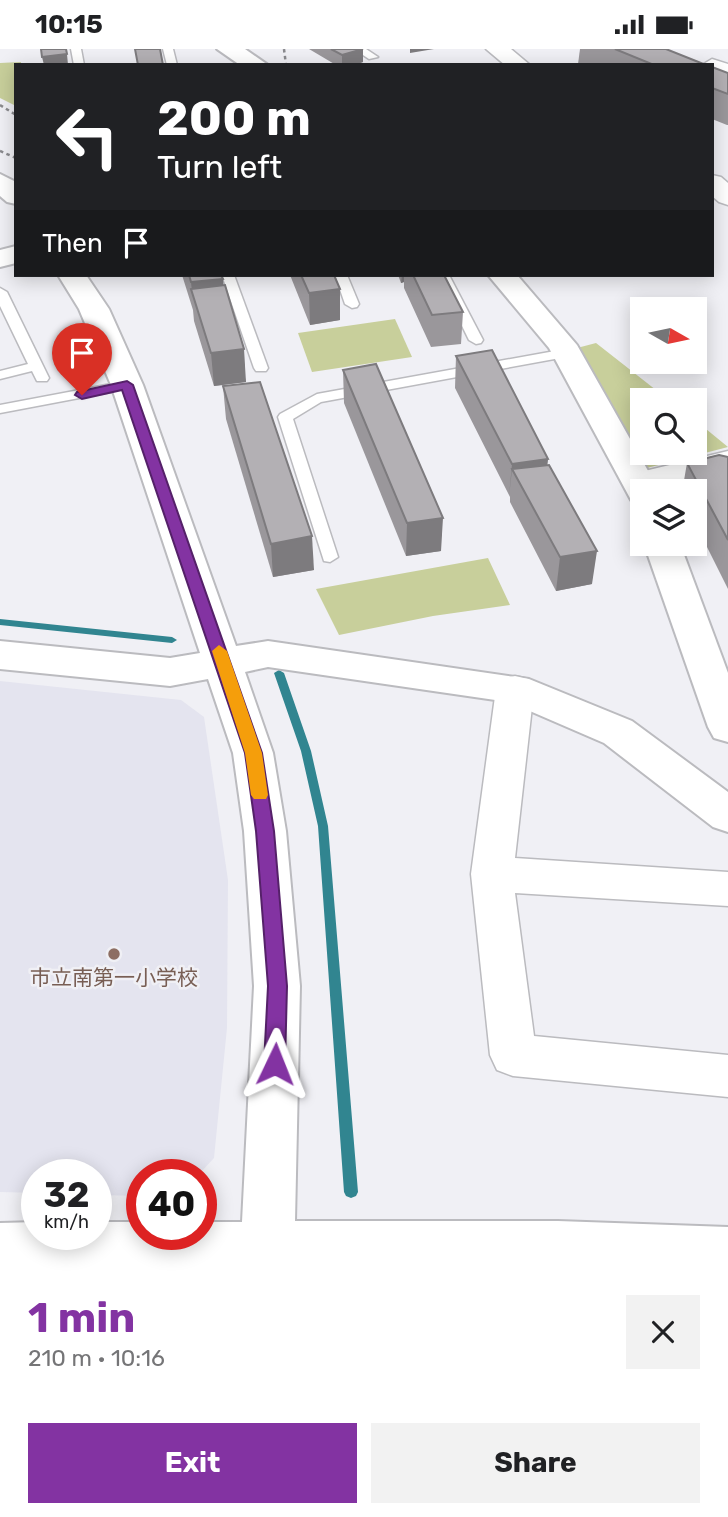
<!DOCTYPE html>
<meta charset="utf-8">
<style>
body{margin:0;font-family:Rubik,"Noto Sans JP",sans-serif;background:#f2f2f2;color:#202124;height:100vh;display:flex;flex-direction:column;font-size:26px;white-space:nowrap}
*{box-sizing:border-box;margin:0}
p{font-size:23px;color:#757577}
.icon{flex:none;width:38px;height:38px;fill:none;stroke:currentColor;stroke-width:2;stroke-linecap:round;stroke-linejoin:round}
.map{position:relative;height:1223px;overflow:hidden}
.drawer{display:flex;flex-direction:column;background:#fff;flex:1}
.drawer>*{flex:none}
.banner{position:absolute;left:14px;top:14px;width:700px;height:214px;border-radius:0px;box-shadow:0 4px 18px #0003;background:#202124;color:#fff;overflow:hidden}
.needle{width:46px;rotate:99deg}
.tools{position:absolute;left:630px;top:248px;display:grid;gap:14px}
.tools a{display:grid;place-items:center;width:77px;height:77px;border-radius:0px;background:#fff;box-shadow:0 4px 18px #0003;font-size:35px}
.speed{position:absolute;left:21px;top:1110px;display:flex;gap:14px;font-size:35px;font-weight:700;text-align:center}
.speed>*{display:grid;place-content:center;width:91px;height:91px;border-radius:50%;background:#fff;box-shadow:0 4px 18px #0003;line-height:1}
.speed small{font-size:18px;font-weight:400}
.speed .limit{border:10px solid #d22;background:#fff;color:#111}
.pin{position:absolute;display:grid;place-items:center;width:60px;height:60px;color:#fff;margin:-72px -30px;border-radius:50% 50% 50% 0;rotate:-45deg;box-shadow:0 0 7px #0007}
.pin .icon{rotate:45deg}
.me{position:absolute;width:77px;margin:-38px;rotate:2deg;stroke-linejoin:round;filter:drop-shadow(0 0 5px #0008)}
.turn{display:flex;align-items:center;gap:24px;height:147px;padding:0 28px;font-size:32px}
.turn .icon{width:91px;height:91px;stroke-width:2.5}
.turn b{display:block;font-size:49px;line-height:60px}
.then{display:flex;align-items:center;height:66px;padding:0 28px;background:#0003;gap:14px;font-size:26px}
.round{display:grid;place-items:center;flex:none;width:74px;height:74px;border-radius:0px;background:#f2f2f2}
.summary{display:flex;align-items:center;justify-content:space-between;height:119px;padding:0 28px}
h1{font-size:42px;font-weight:700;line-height:52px;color:#8333a2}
.cta{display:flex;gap:14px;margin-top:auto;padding:14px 28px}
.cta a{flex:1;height:80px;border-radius:0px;background:#8333a2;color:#fff;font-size:28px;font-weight:700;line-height:80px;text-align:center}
.cta a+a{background:#f2f2f2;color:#202124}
.status{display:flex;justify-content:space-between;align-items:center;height:49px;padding:0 35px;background:#fff;direction:ltr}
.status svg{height:19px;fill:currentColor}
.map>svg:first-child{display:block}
.built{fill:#e4e4ef}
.green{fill:#c8cf9b}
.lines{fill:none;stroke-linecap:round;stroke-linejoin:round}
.stream{fill:#318590;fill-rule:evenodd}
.service-casing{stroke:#bbbbbf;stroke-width:3}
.minor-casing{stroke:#bbbbbf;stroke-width:3}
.tertiary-casing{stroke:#bbbbbf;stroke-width:4}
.path{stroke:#8a8a8e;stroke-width:2.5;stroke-dasharray:3.5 3.5;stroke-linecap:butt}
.service{fill:#fff;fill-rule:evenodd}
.minor{fill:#fff;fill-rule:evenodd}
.tertiary{fill:#fff;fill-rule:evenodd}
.wall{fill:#9a979b}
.shaded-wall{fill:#7d7b7e}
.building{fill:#b3b0b4;stroke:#7d7b7e;stroke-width:2}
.route{fill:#8333a2;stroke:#552169;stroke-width:2}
.slow{fill:#f59e0b}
.education-dot{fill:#8d6e63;stroke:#f0f0f5;stroke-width:2.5}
.labels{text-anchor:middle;stroke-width:5;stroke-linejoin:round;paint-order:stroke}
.education-label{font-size:21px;fill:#785e54;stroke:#f0f0f5}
</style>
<div class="status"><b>10:15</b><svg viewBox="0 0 49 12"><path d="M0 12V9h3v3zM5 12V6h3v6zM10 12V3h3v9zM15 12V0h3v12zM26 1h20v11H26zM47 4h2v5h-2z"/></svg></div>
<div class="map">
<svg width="728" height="1223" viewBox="0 0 728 1223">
<rect width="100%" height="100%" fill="#f0f0f5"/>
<path class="built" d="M 0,632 L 181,651 L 204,668 L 228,831 L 227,979 L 214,1109 L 199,1125 L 142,1125 L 142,1147 L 96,1146 L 96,1125 L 37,1125 L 37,1144 L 0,1143 Z"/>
<g class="green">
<path d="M 21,13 L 21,16 L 16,16 L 16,57 L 0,49 L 0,14 Z"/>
<path d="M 395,270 L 412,308 L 312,323 L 298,284 Z"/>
<path d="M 596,294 L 670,352 L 642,352 L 642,404 L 695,404 L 695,371 L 728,398 L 643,420 L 577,299 Z"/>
<path d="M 488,509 L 510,556 L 433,567 L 339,586 L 316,540 Z"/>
</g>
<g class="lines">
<g class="stream">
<path d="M 0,570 L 172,588 L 177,591 L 172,594 L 0,576 Z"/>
<path d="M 279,621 L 284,624 L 311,702 L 328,777 L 358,1143 L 356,1147 L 351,1149 L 346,1147 L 344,1143 L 318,777 L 301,702 L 274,624 Z"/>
</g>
<defs>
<g id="service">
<path d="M 71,0 L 81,0 L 84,16 L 74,16 Z"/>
<path d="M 163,0 L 173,0 L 177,16 L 167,16 Z"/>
<path d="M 354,0 L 366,0 L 378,8 L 369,10 Z"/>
<path d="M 222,226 L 234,226 L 268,319 L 266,322 L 256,322 L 254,319 Z"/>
<path d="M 335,226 L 347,226 L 359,255 L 357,258 L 352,259 L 345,255 Z"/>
<path d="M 437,226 L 449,226 L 483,291 L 481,294 L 476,295 L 469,291 Z"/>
<path d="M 0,239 L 7,243 L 49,329 L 47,332 L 37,332 L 32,322 L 0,330 L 0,322 L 28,315 L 0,257 Z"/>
<path d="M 566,300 L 571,301 L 571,307 L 321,353 L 293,370 L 338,508 L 330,513 L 324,512 L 278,368 L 280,365 L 317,345 Z"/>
<path d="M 127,332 L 132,333 L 132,339 L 0,364 L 0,356 Z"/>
</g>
<g id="minor">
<path d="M 486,0 L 511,0 L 530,16 L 505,16 Z"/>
<path d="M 712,10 L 728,15 L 728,30 L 712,25 L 712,16 L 702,16 Z"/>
<path d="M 712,126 L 721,128 L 728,134 L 728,156 L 719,153 L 712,147 Z"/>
<path d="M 728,402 L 728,422 L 639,443 L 628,440 L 623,433 L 628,426 Z"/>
<path d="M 515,627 L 528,630 L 534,640 L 515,809 L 728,823 L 728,857 L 515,844 L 534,987 L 728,1006 L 728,1048 L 513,1027 L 497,1021 L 490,1006 L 471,825 L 496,640 L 502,630 Z"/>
</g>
<g id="tertiary">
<path d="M 217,0 L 245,0 L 268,16 L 240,16 Z"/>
<path d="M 0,125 L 16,133 L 16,155 L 7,153 L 0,147 Z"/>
<path d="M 16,197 L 16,214 L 0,218 L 0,201 Z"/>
<path d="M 58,226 L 86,226 L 109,260 L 143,336 L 236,597 L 268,592 L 529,630 L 632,672 L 728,743 L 728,783 L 713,778 L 604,694 L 509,653 L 268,618 L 245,623 L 273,704 L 286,782 L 300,937 L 295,1172 L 558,1172 L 728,1178 L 728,1223 L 0,1223 L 0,1174 L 37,1173 L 37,1185 L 96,1185 L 96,1173 L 142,1173 L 142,1185 L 201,1185 L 201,1173 L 242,1173 L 254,937 L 244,782 L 233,704 L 208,630 L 170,637 L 0,620 L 0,592 L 170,609 L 200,604 L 111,336 L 79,260 Z"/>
<path d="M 488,226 L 517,226 L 577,296 L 660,443 L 642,443 L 642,454 L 631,451 L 549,299 Z"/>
<path d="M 644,495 L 680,495 L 728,624 L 728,693 L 714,689 L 708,678 Z"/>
</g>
</defs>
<use href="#service" class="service-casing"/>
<use href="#minor" class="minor-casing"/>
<use href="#tertiary" class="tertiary-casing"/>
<g class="path">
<path d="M 284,0 L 286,16"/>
<path d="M 0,56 L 16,66"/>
<path d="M 0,102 L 16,109"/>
</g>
<use href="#service" class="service"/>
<use href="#minor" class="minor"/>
<use href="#tertiary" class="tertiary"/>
</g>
<g class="wall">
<path d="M 309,0 L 363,0 L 363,13 L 354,16 L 336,16 Z"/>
<path d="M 580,0 L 666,0 L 706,16 L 581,16 L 578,15 Z"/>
<path d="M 712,18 L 728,24 L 728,76 L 727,76 L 712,70 Z"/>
<path d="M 182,226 L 221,226 L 246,333 L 214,337 L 194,272 L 193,261 Z"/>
<path d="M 290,226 L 334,226 L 340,240 L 340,271 L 310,276 Z"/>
<path d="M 398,226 L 444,226 L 463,263 L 461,295 L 431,298 L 404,239 L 404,233 L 401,234 Z"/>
<path d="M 456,307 L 548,410 L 547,416 L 592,535 L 556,542 L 510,453 L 510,448 L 455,339 Z"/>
<path d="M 343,321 L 441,502 L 406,507 L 344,354 Z"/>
<path d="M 223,337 L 314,521 L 273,528 L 226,370 Z"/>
<path d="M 728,408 L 728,540 L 695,474 L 695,443 L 682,443 L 687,414 Z"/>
</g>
<g class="shaded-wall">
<path d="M 363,0 L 363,13 L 354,16 L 342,16 L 342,6 Z"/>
<path d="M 410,0 L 434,0 L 410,4 Z"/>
<path d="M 67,5 L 68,16 L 44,16 L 42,8 Z"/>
<path d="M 402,226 L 404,226 L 404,233 L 401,234 Z"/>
<path d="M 223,230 L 225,261 L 192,243 L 191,233 Z"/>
<path d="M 340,240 L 340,271 L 310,276 L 309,244 Z"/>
<path d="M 244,300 L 246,333 L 214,337 L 211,304 Z"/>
<path d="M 548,410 L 544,443 L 512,420 L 509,448 L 512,415 Z"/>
<path d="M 443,469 L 441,502 L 406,507 L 407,474 Z"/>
<path d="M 312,487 L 314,521 L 273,528 L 271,495 Z"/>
<path d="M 597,502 L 592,535 L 556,542 L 560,508 Z"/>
</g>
<g class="building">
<path d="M 41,0 L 66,0 L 67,5 L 42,8 Z"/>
<path d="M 135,0 L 160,0 L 163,16 L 138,16 Z"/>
<path d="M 331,0 L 363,0 L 342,6 Z"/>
<path d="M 615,0 L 666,0 L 706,16 L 654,16 Z"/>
<path d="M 712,18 L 728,24 L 728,45 L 712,39 Z"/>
<path d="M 189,226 L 221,226 L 223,230 L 191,233 Z"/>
<path d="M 301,226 L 334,226 L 340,240 L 309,244 Z"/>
<path d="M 413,226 L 444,226 L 463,263 L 432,266 Z"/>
<path d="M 225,236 L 244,300 L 211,304 L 191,240 Z"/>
<path d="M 492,301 L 548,410 L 512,415 L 456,307 Z"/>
<path d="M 376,315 L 443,469 L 407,474 L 343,321 Z"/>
<path d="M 260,333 L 312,487 L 271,495 L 223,337 Z"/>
<path d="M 719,406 L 728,408 L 728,491 L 687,414 Z"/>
<path d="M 549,416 L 597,502 L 560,508 L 512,420 Z"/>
</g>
<path class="route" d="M 127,332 L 133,336 L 262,704 L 274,782 L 287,937 L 285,1015 L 282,1021 L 275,1024 L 267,1021 L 264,1015 L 268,937 L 256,782 L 245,704 L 122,341 L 82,350 L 75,346 L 77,343 Z"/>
<path class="slow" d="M 219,596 L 227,602 L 262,704 L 268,746 L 266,750 L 254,750 L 251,746 L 245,704 L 212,602 Z"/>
<circle class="education-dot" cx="114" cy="905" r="7"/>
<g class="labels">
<g class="education-label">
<text x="114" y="936">市立南第一小学校</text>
</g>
</g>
</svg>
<div class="tools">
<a><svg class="needle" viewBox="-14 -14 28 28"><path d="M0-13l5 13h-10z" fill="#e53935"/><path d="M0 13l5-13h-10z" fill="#757577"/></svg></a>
<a><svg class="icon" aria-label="search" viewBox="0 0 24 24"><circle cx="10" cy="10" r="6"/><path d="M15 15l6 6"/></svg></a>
<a><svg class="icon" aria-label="layers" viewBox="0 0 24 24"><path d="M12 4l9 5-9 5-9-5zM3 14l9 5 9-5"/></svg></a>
</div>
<div class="speed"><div>32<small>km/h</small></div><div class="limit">40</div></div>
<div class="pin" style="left:82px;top:346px;background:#d93025"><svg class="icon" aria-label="arrive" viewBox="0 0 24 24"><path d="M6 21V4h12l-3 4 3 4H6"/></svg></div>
<svg class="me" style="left:275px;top:1015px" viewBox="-20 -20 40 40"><path d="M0-17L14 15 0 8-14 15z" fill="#8333a2" stroke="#fff" stroke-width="4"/></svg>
<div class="banner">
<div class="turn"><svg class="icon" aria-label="left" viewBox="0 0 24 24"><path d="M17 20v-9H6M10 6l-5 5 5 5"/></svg><div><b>200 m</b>Turn left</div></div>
<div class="then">Then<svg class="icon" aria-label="arrive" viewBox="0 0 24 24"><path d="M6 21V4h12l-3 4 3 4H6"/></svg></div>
</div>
</div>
<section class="drawer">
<div class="summary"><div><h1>1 min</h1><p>210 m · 10:16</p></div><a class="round"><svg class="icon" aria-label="close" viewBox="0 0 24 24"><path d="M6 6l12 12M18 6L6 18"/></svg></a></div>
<div class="cta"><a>Exit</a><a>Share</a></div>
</section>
